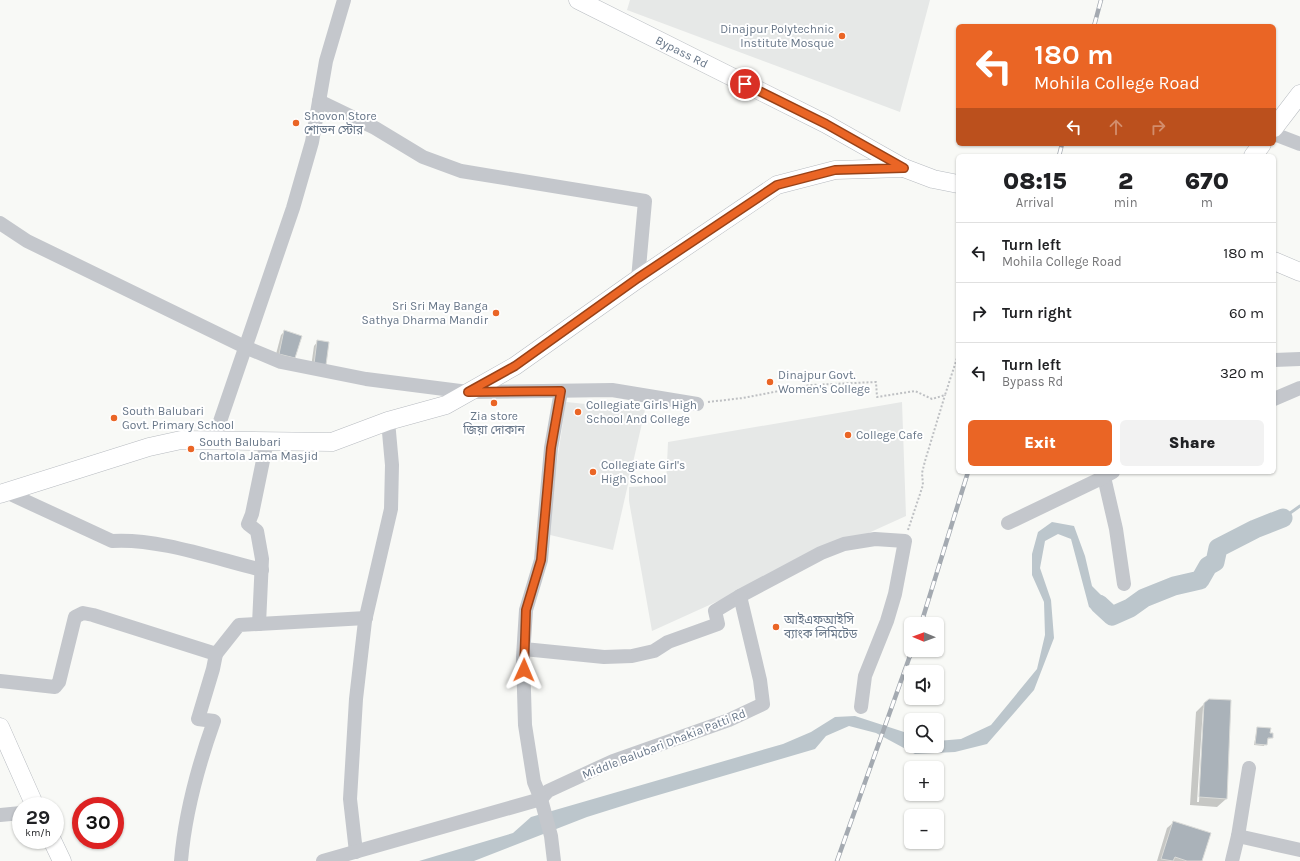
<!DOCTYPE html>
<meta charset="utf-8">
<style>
body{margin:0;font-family:Karla,"Noto Sans Bengali",sans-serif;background:#f2f2f2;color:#202124;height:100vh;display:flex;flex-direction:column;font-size:15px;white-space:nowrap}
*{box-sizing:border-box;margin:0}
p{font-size:13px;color:#757577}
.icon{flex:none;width:22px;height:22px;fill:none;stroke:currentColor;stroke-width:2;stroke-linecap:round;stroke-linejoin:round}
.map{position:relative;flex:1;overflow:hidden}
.panel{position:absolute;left:956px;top:154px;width:320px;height:320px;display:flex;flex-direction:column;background:#fff;border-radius:6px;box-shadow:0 1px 3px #0004}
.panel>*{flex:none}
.hud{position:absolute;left:956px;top:24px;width:320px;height:122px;border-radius:6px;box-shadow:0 1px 3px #0004;background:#ea6525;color:#fff;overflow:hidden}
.needle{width:26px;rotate:271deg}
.fabs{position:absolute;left:904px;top:617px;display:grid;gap:8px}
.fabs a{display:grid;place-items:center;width:40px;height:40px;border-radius:6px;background:#fff;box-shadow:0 1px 3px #0004;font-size:20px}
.speed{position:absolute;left:12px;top:797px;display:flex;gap:8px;font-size:20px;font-weight:700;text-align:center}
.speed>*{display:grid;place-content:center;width:52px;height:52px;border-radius:50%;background:#fff;box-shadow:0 1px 3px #0004;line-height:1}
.speed small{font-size:10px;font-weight:400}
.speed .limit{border:6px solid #d22;background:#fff;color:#111}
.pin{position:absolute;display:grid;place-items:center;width:34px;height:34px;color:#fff;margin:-17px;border:2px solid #fff;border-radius:50%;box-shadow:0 1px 4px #0007}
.me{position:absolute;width:44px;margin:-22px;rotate:1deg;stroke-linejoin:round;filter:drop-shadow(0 0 3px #0008)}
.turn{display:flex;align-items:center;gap:14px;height:84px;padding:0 12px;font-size:18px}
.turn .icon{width:52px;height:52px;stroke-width:2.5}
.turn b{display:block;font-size:28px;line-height:34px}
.lanes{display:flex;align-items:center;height:38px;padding:0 12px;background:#0003;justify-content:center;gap:20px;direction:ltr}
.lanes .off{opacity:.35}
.eta{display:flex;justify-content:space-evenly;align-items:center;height:68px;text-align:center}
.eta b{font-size:24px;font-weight:800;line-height:28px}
.cta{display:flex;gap:8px;margin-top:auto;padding:8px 12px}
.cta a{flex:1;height:46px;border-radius:6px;background:#ea6525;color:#fff;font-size:16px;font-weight:800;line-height:46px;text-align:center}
.cta a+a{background:#f2f2f2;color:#202124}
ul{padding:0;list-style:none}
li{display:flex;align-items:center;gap:12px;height:60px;padding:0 12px;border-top:1px solid #e0e0e0}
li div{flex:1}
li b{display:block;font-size:15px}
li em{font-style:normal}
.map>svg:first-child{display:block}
.built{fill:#e6e8e7}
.water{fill:#bcc6cc}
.shadow{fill:#0003;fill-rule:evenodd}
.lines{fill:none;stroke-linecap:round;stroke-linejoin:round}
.stream{stroke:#bcc6cc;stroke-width:3}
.river{stroke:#bcc6cc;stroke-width:19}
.building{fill:#aab2b9;stroke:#dadbd8}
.major-casing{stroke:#b7bbc0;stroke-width:19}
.path{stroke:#bec0c3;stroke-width:2;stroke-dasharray:2 2;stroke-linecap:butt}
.minor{stroke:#c4c7cc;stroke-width:14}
.major{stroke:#fff;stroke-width:18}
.rail-casing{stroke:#a4aab1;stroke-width:4.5}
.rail{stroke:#fff;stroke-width:3;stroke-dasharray:9;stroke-linecap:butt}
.route-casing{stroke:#984218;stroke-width:10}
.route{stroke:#ea6525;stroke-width:7}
.poi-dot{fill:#ea6525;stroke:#fff;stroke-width:1.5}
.labels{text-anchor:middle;stroke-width:4;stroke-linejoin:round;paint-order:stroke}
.poi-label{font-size:12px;fill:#677688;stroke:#fff;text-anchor:start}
.street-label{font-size:12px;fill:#677688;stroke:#fff}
</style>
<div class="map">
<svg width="1300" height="861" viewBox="0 0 1300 861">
<rect width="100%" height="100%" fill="#f8f9f6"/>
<g class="built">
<path d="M 630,0 L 930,0 L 900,112 L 627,10 Z"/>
<path d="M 566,402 L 645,410 L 613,550 L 546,534 Z"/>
<path d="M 902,402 L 906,516 L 652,631 L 629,501 L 629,487 L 666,485 L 668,442 Z"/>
</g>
<path class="water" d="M 1052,522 L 1074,526 L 1085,556 L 1092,586 L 1107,601 L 1107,619 L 1089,607 L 1071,539 L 1058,534 L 1045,541 L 1040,568 L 1051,600 L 1054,638 L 1034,690 L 987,744 L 955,752 L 915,754 L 876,733 L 849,726 L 826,736 L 815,749 L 638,801 L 587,817 L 474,861 L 419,861 L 513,833 L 531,817 L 783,744 L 811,732 L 835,717 L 855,716 L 904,732 L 911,735 L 911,746 L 937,746 L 937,741 L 961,739 L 991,725 L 1037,669 L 1045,635 L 1044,602 L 1032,575 L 1032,554 L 1038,532 Z"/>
<g class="shadow">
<path d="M 285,331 L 290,361 L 275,358 L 281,335 Z"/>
<path d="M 318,341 L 321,369 L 311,367 L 314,346 Z"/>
<path d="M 1205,703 L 1226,799 L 1217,807 L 1190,805 L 1196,712 ZM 1203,708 L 1205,708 L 1199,802 L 1197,802 Z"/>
<path d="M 1257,728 L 1269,734 L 1272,738 L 1267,739 L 1264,746 L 1254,745 Z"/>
<path d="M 1174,822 L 1201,861 L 1157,861 L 1167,828 Z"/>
</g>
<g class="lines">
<path class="stream" d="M 1283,518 L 1300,506"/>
<path class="river" d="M 1099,604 L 1112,616 L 1130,608 L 1144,598 L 1174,586 L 1200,580 L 1208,566 L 1215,562 L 1218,548 L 1255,529 L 1283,518"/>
</g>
<g class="building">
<path d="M 284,330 L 302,336 L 295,358 L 279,354 Z"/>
<path d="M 317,340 L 329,342 L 326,365 L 314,364 Z"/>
<path d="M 1209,699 L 1231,700 L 1227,799 L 1199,797 L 1204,703 Z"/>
<path d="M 1257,727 L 1271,728 L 1270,733 L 1273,733 L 1273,738 L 1268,738 L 1267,745 L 1255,744 Z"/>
<path d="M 1173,821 L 1211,833 L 1202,861 L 1187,861 L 1175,857 L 1173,861 L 1161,859 Z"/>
</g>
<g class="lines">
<defs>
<g id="major">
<path id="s1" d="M 578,0 L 826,124 L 904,168 L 933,179 L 958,184"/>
<path d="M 1274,128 L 1300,94"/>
<path d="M 1253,156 L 1262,144"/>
<path d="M 1274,261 L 1300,272"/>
<path d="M 0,494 L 149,447 L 181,440 L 332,442 L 388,421 L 446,405 L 515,366 L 638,279 L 777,185 L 835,170 L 904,168"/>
<path d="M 0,727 L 35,806"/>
<path d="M 52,840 L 62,861"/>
</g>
</defs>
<use href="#major" class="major-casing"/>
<g class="path">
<path d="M 708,402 L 743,398 L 810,385 L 876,382 L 877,397 L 915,391 L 932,399 L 945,395 L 958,355"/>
<path d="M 908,530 L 923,485 L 922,473 L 925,461 L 945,395"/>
</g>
<g class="minor">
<path d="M 319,101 L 375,128 L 423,157 L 461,171 L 645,201 L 638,279"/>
<path d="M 1274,134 L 1300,144"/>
<path d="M 0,223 L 27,241 L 245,347 L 281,362 L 366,379 L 468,392 L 612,390 L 697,404"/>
<path d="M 1274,360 L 1300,359"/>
<path d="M 1274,399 L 1300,388"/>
<path d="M 214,439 L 293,208 L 312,142 L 326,61 L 344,0"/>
<path d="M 1113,472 L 1104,477 L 1116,529 L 1124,584"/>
<path d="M 6,492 L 112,541 C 159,538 216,559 262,570"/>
<path d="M 1008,523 L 1104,477"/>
<path d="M 259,624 L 262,559 L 257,531 L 248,524 L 252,514 L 267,441"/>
<path d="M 524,649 L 604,657 L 632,656 L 654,651 L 668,642 L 718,624 L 715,611 L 740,596 L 821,553 L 844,544 L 875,539 L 905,541 L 895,594 L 887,621 L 865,676 L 861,707"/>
<path d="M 0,681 L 55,687 L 59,682 L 75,617 L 83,613 L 93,615 L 216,654 L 239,625 L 366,618"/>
<path d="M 0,815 L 21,813"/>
<path d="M 1238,836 L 1300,850"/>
<path d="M 356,852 L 350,799 L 356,699 L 365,621 L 391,509 L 392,465 L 388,421"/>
<path d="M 181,861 C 185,813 198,766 214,721 L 198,719 L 213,669 L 216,654"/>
<path d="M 323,861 L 541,799 L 548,791 L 613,761 L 729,720 L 763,704 L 760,680 L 740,596"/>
<path d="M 554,861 L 551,836 L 541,799 L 534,782 L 525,725 L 523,657 L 526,610 L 541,560 L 551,448 L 561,391"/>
<path d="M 1232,861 L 1238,836 L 1249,768"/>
</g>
<use href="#major" class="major"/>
<defs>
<g id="rail">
<path d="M 1094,26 L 1101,0"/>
<path d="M 1059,156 L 1062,144"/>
<path d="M 921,624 L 968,472"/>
<path d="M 837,861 L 912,650"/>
</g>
</defs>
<use href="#rail" class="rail-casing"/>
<use href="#rail" class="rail"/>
</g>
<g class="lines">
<defs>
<path id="route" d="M 524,670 L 526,610 L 541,560 L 551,448 L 561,391 L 468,392 L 515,366 L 638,278 L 777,185 L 835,170 L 904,168 L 826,124 L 745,84"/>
</defs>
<use href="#route" class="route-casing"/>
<use href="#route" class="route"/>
</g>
<g class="poi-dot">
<circle cx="842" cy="36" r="4"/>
<circle cx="296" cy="123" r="4"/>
<circle cx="496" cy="313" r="4"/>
<circle cx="770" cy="382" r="4"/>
<circle cx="494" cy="403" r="4"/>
<circle cx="578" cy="412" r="4"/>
<circle cx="114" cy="418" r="4"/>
<circle cx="848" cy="435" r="4"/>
<circle cx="191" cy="449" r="4"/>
<circle cx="593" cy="472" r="4"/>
<circle cx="776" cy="627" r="4"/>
</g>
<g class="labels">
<g class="poi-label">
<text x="834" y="33" text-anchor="end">Dinajpur Polytechnic<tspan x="834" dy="14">Institute Mosque</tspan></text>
<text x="304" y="120">Shovon Store<tspan x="304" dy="14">শোভন স্টোর</tspan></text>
<text x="488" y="310" text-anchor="end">Sri Sri May Banga<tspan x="488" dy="14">Sathya Dharma Mandir</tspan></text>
<text x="778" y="379">Dinajpur Govt.<tspan x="778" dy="14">Women's College</tspan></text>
<text x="586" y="409">Collegiate Girls High<tspan x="586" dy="14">School And College</tspan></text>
<text x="122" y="415">South Balubari<tspan x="122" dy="14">Govt. Primary School</tspan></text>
<text x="494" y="420" text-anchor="middle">Zia store<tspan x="494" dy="14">জিয়া দোকান</tspan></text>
<text x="856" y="439">College Cafe</text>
<text x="199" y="446">South Balubari<tspan x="199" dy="14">Chartola Jama Masjid</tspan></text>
<text x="601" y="469">Collegiate Girl's<tspan x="601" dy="14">High School</tspan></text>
<text x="784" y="624">আইএফআইসি<tspan x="784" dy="14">ব্যাংক লিমিটেড</tspan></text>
</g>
<g class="street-label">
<text dy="4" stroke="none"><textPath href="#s1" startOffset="116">Bypass Rd</textPath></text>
<text transform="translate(664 744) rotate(-21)" y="4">Middle Balubari Dhakia Patti Rd</text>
</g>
</g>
</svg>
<div class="fabs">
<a><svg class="needle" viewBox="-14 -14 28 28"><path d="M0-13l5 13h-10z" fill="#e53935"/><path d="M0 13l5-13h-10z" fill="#757577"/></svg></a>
<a><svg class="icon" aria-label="sound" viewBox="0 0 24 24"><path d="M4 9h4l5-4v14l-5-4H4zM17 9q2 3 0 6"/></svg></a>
<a><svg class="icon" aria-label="search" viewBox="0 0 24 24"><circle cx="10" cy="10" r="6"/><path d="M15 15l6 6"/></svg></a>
<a>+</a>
<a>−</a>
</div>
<div class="speed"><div>29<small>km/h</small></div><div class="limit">30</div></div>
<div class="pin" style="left:745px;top:84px;background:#d93025"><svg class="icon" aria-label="arrive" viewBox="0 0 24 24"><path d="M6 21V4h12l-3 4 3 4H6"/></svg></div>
<svg class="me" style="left:524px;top:670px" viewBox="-20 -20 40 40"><path d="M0-17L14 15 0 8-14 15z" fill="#ea6525" stroke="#fff" stroke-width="4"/></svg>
<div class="hud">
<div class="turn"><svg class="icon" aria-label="left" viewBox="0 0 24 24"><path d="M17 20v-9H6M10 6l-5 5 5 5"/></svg><div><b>180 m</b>Mohila College Road</div></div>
<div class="lanes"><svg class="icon" aria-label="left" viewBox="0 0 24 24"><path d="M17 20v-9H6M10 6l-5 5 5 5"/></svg><svg class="icon off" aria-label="ahead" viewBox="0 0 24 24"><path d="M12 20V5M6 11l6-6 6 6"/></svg><svg class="icon off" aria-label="right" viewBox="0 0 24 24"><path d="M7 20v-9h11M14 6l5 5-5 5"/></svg></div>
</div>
<section class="panel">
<div class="eta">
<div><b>08:15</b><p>Arrival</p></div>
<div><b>2</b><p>min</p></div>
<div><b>670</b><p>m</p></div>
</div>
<ul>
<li><svg class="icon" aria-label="left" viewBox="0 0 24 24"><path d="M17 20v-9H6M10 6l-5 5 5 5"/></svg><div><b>Turn left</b><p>Mohila College Road</p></div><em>180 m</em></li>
<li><svg class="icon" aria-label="right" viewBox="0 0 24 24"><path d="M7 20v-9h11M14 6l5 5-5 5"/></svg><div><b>Turn right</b></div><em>60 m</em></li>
<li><svg class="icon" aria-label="left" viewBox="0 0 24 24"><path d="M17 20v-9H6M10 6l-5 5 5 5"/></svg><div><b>Turn left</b><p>Bypass Rd</p></div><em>320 m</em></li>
</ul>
<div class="cta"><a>Exit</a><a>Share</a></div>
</section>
</div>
